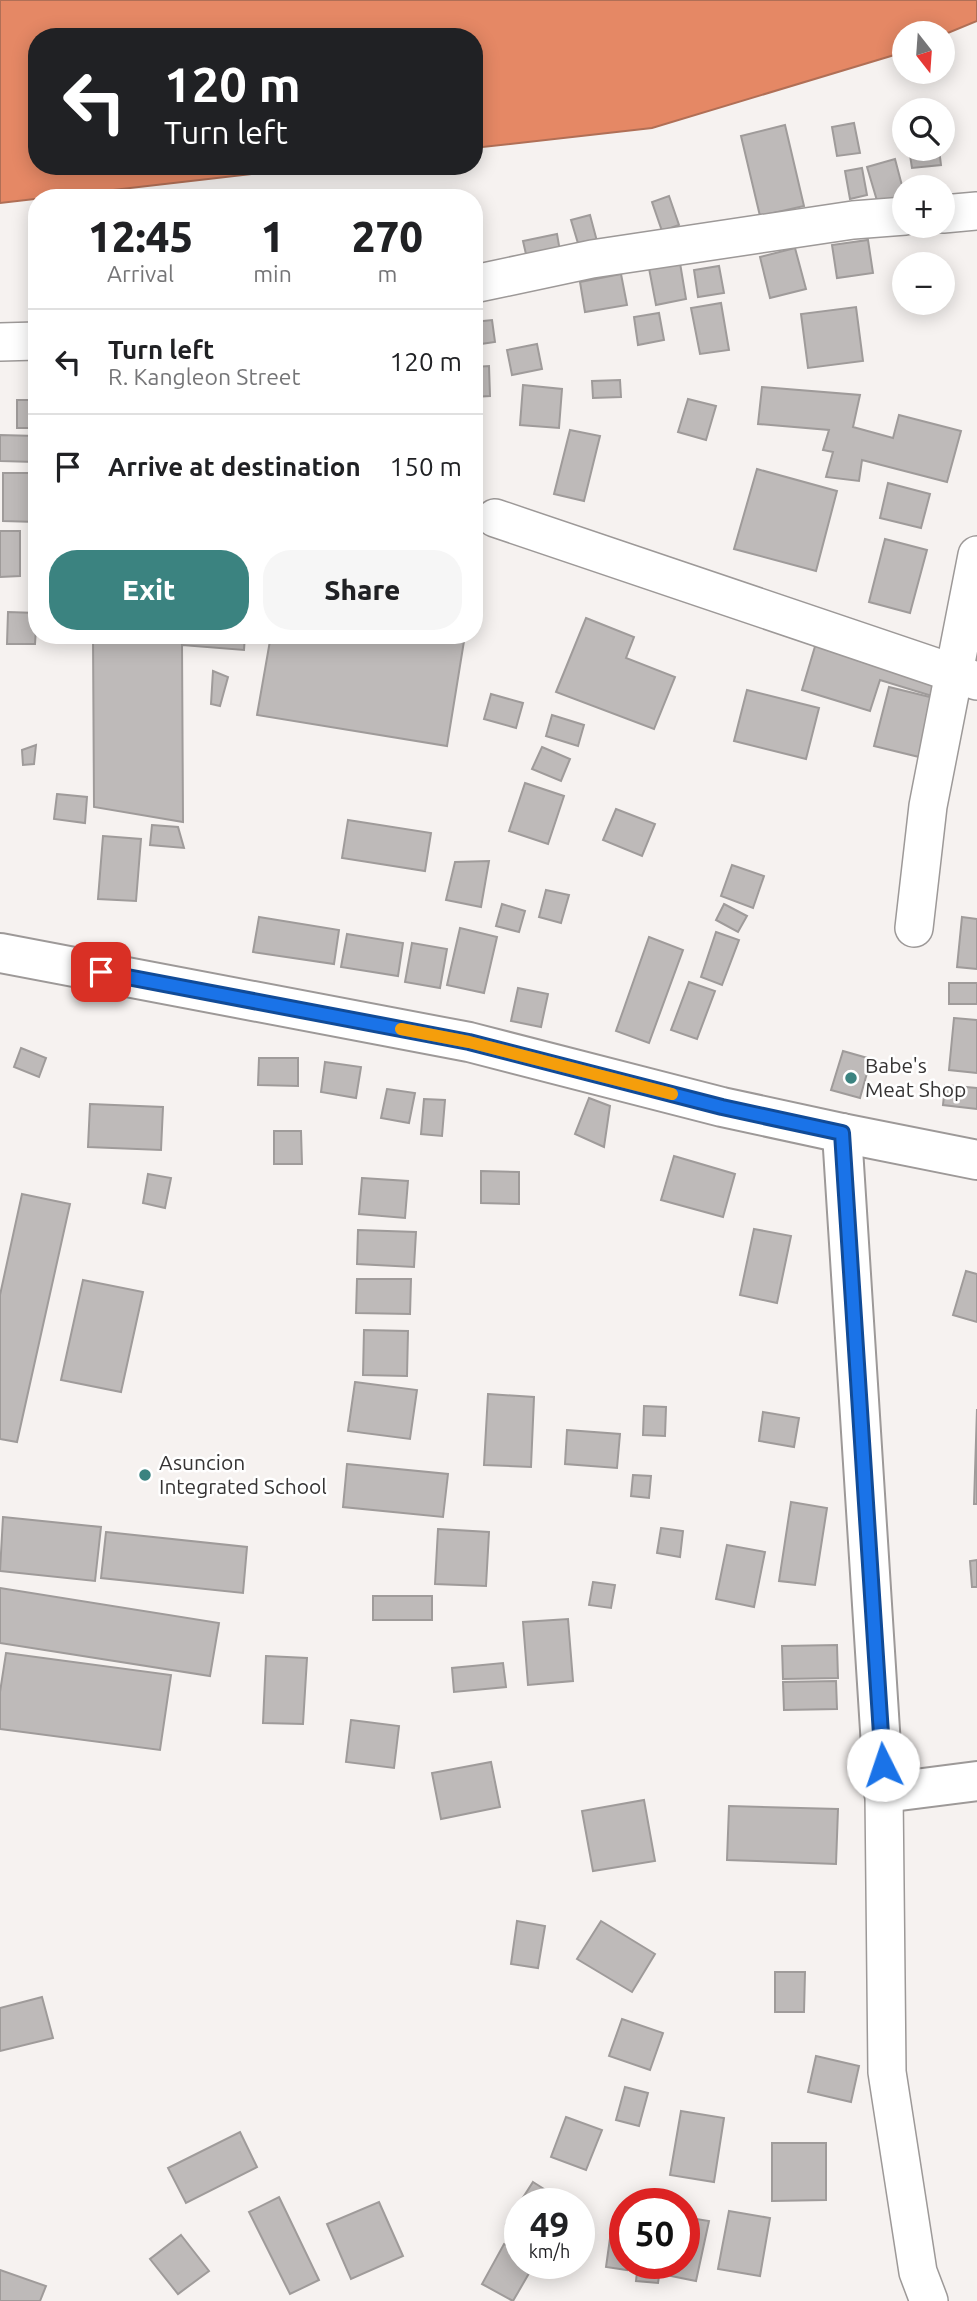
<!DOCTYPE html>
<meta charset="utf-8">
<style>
body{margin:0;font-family:Ubuntu,sans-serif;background:#f6f6f6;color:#202124;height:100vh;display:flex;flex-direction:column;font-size:26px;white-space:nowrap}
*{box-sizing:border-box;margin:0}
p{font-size:23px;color:#757577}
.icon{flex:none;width:38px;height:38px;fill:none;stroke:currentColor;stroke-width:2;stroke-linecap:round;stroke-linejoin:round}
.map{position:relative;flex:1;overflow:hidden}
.panel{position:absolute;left:28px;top:189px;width:455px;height:455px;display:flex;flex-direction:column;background:#fff;border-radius:28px;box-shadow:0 4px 18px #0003}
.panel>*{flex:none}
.hud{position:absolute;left:28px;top:28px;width:455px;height:147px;border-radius:28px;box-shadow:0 4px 18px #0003;background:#202124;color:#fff;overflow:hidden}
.needle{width:46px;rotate:163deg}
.buttons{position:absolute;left:892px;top:21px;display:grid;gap:14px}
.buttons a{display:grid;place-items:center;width:63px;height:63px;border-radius:50%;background:#fff;box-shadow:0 4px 18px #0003;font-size:35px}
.speed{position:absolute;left:504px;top:2188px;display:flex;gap:14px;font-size:35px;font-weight:700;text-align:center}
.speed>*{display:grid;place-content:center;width:91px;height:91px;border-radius:50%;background:#fff;box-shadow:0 4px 18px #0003;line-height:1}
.speed small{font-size:18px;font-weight:400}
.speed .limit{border:10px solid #d22;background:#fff;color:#111}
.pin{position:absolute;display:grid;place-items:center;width:60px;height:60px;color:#fff;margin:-30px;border-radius:14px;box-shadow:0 4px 10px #0006}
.me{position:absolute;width:77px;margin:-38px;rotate:356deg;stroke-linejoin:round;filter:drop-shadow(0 0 5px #0008)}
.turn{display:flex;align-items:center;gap:24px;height:147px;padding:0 21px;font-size:32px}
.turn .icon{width:91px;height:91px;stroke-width:2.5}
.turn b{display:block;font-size:49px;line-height:60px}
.eta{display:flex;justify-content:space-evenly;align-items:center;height:119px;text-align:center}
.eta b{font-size:42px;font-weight:800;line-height:49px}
.action{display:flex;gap:14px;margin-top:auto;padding:14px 21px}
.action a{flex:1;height:80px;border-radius:28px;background:#3b8380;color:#fff;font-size:28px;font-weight:800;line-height:80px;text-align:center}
.action a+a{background:#f6f6f6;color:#202124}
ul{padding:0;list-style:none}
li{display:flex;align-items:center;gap:21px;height:105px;padding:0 21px;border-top:2px solid #e0e0e0}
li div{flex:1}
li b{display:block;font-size:26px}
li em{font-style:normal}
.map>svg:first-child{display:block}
.water{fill:#e58865;stroke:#b06f56;stroke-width:2}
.building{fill:#bebab9;stroke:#9f9b9a;stroke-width:2}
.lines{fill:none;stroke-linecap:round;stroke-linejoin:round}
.minor-casing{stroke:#9d9998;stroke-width:40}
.secondary-casing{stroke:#9d9998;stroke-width:42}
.primary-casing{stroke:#9d9998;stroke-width:42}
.minor{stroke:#fff;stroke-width:37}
.secondary{stroke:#fff;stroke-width:38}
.primary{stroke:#fff;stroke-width:38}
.route-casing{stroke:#114b97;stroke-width:18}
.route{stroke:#1a73e8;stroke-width:12}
.slow{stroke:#f59e0b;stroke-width:12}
.poi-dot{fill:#3b8380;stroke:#fff;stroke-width:2.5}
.labels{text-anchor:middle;stroke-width:5;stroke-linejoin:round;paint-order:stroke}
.poi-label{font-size:21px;fill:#363434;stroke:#fff;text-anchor:start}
</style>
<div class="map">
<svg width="977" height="2301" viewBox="0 0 977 2301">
<rect width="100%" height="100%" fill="#f6f2f0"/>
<path class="water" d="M 0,0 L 977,0 L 977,21 L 943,35 L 905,33 L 905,52 L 901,53 L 652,128 L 474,148 L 474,37 L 37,37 L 37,166 L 320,166 L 0,203 Z"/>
<g class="building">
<path d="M 854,123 L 860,153 L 837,156 L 832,127 Z"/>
<path d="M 785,125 L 804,206 L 760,216 L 741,136 Z"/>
<path d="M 909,149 L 939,149 L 941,165 L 912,168 Z"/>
<path d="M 895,159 L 905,197 L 878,204 L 867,167 Z"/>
<path d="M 862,168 L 867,195 L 850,199 L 845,171 Z"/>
<path d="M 669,196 L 679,225 L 662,231 L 652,202 Z"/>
<path d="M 590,215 L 598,245 L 580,250 L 571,220 Z"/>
<path d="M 557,234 L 561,257 L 528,263 L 523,241 Z"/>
<path d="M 868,240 L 873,273 L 837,278 L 832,245 Z"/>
<path d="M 795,248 L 806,289 L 770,298 L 760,257 Z"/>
<path d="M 679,257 L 686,299 L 656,305 L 648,263 Z"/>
<path d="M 719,266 L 724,293 L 698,297 L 694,270 Z"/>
<path d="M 621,274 L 627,305 L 585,312 L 580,282 Z"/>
<path d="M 721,303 L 729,350 L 700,354 L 691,308 Z"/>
<path d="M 856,307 L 863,361 L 808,368 L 801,314 Z"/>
<path d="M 659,313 L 664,340 L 638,345 L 634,317 Z"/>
<path d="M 492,320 L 495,342 L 474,345 L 474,322 Z"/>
<path d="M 537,344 L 542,369 L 512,375 L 507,350 Z"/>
<path d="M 489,366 L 490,396 L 474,397 L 474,367 Z"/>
<path d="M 620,380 L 621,397 L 593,398 L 592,381 Z"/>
<path d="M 523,385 L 562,389 L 559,428 L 520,425 Z"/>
<path d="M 762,387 L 860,395 L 853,427 L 893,438 L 899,415 L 961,431 L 947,482 L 862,460 L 859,481 L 826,477 L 833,452 L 823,450 L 829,430 L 758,424 Z"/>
<path d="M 688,399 L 716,406 L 706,440 L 678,432 Z"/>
<rect x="17" y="400" width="20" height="28"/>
<path d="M 570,430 L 600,436 L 584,501 L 554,494 Z"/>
<path d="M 0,435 L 36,436 L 35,462 L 0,461 Z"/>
<path d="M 757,469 L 837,491 L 816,571 L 734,549 Z"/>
<path d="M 3,473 L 37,473 L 37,522 L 3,521 Z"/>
<path d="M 888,483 L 930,494 L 921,528 L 880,518 Z"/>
<path d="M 0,531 L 20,531 L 20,576 L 0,577 Z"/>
<path d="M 29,534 L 37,535 L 37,560 L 29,560 Z"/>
<path d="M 885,539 L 927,550 L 910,613 L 869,602 Z"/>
<path d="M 8,612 L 37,613 L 35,644 L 7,644 Z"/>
<path d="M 586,618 L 634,637 L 626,658 L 675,677 L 654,729 L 556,692 Z"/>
<path d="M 819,633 L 941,670 L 932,696 L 880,680 L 870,711 L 802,690 Z"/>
<path d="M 93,635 L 245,635 L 244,650 L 182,645 L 183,822 L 94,807 Z"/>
<path d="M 271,635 L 465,635 L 447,746 L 257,715 Z"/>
<path d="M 213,671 L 228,677 L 220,706 L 211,704 Z"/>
<path d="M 889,687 L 934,698 L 919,757 L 874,746 Z"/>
<path d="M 747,690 L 819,708 L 806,759 L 734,741 Z"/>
<path d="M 491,694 L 523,703 L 516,728 L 484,719 Z"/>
<path d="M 552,715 L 584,725 L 578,746 L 546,736 Z"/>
<path d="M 36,745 L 34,764 L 23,765 L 22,750 Z"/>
<path d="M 542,747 L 570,759 L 561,781 L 532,769 Z"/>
<path d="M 525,783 L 564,796 L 548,844 L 509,831 Z"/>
<path d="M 57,794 L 87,797 L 85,823 L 54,819 Z"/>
<path d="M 616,809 L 655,824 L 642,856 L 603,840 Z"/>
<path d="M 348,820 L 431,833 L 425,871 L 342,858 Z"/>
<path d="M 152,825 L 178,827 L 184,848 L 150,845 Z"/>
<path d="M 103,836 L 141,839 L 136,901 L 98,899 Z"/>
<path d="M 489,861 L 481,907 L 446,900 L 455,862 Z"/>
<path d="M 732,865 L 764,876 L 753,908 L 721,896 Z"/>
<path d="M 546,890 L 569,895 L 561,923 L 539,917 Z"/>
<path d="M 502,904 L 525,911 L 519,932 L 496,926 Z"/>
<path d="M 724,904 L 747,916 L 738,932 L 716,920 Z"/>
<path d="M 259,917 L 339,930 L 334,964 L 253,952 Z"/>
<path d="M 962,917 L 977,919 L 977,969 L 957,967 Z"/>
<path d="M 460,928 L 497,937 L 484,993 L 447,985 Z"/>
<path d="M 716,932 L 739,940 L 722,985 L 701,977 Z"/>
<path d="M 347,934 L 403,943 L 398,976 L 341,967 Z"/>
<path d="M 649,937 L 683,950 L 649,1043 L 616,1031 Z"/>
<path d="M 412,943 L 447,949 L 440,988 L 405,982 Z"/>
<path d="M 689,982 L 715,991 L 697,1039 L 671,1030 Z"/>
<rect x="949" y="983" width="28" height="21"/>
<path d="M 518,988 L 548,994 L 541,1027 L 511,1021 Z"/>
<path d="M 954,1018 L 977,1020 L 977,1073 L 949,1070 Z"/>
<path d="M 21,1048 L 46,1058 L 39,1077 L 14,1067 Z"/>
<path d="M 843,1051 L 871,1059 L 860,1098 L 831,1090 Z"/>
<path d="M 259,1058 L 298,1058 L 298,1086 L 258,1085 Z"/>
<path d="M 325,1062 L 361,1067 L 356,1098 L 321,1092 Z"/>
<path d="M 945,1085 L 977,1088 L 977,1109 L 943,1105 Z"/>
<path d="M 387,1089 L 415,1093 L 409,1123 L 381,1118 Z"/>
<path d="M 589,1098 L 610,1106 L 604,1147 L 575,1134 Z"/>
<path d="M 424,1099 L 445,1100 L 442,1136 L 421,1134 Z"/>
<path d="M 90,1104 L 163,1107 L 161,1150 L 88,1147 Z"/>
<path d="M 274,1131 L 301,1131 L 302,1164 L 274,1164 Z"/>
<path d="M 674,1156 L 735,1174 L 723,1217 L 661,1200 Z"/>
<path d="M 481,1171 L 519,1172 L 519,1204 L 481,1203 Z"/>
<path d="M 148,1174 L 171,1178 L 165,1208 L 143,1203 Z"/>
<path d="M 362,1178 L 408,1181 L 405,1218 L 359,1214 Z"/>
<path d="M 22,1194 L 70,1204 L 17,1442 L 0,1439 L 0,1295 Z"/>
<path d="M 754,1229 L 791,1236 L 777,1303 L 740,1295 Z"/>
<path d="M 358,1230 L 416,1232 L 414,1267 L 357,1264 Z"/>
<path d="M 966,1271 L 977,1274 L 977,1322 L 953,1315 Z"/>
<path d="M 357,1279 L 411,1279 L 410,1314 L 356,1313 Z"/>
<path d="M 83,1280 L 143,1292 L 121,1392 L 61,1380 Z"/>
<path d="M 364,1330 L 408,1331 L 407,1376 L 363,1375 Z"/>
<path d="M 355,1382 L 417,1390 L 410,1439 L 348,1431 Z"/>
<path d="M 488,1394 L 534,1397 L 531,1467 L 484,1465 Z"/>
<path d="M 644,1406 L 666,1407 L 665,1436 L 643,1435 Z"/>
<path d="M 977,1409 L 977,1504 L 974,1504 Z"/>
<path d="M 763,1412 L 799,1418 L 794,1447 L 759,1441 Z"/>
<path d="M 567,1430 L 620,1434 L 617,1468 L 565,1464 Z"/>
<path d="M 347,1464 L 448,1474 L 443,1517 L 343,1507 Z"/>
<path d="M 633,1475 L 651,1476 L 649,1498 L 631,1496 Z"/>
<path d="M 791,1502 L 827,1508 L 815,1585 L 779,1581 Z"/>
<path d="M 3,1517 L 101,1527 L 95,1581 L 0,1571 Z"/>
<path d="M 661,1528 L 683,1531 L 680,1557 L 657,1553 Z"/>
<path d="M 438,1529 L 489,1532 L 486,1586 L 435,1584 Z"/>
<path d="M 106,1532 L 247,1547 L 243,1593 L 101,1578 Z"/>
<path d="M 727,1545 L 765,1552 L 754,1607 L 716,1599 Z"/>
<path d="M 977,1560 L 977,1587 L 972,1587 L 970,1561 Z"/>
<path d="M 593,1582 L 615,1585 L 611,1608 L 589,1605 Z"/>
<path d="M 0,1588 L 219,1623 L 210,1676 L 0,1643 Z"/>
<rect x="373" y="1596" width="59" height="24"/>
<path d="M 568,1619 L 573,1681 L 528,1685 L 523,1622 Z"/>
<path d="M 837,1645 L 838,1678 L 783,1679 L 782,1646 Z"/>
<path d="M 6,1653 L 171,1675 L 160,1750 L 0,1729 L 0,1692 Z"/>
<path d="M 266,1656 L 307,1658 L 303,1724 L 263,1723 Z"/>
<path d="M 503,1663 L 506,1687 L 454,1692 L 452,1668 Z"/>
<path d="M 836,1681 L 837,1709 L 784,1710 L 783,1682 Z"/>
<path d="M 351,1720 L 399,1726 L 394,1768 L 346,1762 Z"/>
<path d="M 491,1762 L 500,1807 L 441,1819 L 432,1773 Z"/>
<path d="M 644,1800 L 655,1861 L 593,1871 L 582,1811 Z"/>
<path d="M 729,1806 L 838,1809 L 836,1864 L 727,1860 Z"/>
<path d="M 517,1921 L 545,1926 L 538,1968 L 511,1964 Z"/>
<path d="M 601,1921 L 655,1954 L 632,1992 L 577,1959 Z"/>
<path d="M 775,1972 L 805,1972 L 804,2012 L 775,2012 Z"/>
<path d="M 42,1997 L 53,2038 L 0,2051 L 0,2008 Z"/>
<path d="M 622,2019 L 663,2033 L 650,2070 L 609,2056 Z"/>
<path d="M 816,2056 L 859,2066 L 851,2102 L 808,2092 Z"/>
<path d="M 625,2087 L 648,2093 L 639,2126 L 616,2120 Z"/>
<path d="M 681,2111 L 724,2118 L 714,2182 L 670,2175 Z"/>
<path d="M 566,2117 L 602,2130 L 586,2170 L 551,2157 Z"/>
<path d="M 240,2132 L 257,2167 L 186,2203 L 168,2168 Z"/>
<path d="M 772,2143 L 826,2143 L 826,2200 L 772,2201 Z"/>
<path d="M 533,2182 L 566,2203 L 520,2203 L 520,2233 L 506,2224 Z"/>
<path d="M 279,2197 L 319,2280 L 290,2294 L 249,2212 Z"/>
<path d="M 379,2202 L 403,2256 L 351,2279 L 327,2224 Z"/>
<path d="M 729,2211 L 770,2218 L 760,2276 L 718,2269 Z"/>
<path d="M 613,2217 L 625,2219 L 625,2263 L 628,2263 L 627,2270 L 606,2267 Z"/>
<path d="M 684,2217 L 709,2221 L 696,2281 L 666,2275 L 669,2263 L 684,2263 Z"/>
<path d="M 181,2235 L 209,2271 L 178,2294 L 150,2259 Z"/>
<path d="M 504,2244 L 520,2253 L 520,2263 L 535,2263 L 513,2301 L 482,2284 Z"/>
<path d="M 638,2263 L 661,2263 L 658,2283 L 636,2281 Z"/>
<path d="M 0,2270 L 46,2286 L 40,2301 L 0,2301 Z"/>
</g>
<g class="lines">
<defs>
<g id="minor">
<path d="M 943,214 L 977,211"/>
<path d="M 474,284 L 592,259 L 853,220 L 905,216"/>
<path d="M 0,342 L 37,341"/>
<path d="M 495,518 L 977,681"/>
<path d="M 914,928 L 928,806 L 977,555"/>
<path d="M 884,1793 L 887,2072 L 918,2272 L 929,2301"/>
</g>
<path id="secondary" d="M 842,1133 L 884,1793 L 977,1781"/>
<path id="primary" d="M 0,953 L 469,1042 L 722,1107 L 842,1133 L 977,1160"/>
</defs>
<use href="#minor" class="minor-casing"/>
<use href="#secondary" class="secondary-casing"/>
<use href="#primary" class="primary-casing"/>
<use href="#minor" class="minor"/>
<use href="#secondary" class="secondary"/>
<use href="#primary" class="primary"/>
</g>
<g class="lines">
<defs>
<path id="route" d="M 101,972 L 469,1042 L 722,1107 L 842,1133 L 883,1765"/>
</defs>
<use href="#route" class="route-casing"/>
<use href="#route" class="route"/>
<path class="slow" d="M 401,1029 L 469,1042 L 672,1094"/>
</g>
<g class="poi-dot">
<circle cx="851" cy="1078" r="7"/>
<circle cx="145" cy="1475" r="7"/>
</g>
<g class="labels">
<g class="poi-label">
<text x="865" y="1073">Babe's<tspan x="865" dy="24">Meat Shop</tspan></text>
<text x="159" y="1470">Asuncion<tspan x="159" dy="24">Integrated School</tspan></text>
</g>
</g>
</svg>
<div class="buttons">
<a><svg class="needle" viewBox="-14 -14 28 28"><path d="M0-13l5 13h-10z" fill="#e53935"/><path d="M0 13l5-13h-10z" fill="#757577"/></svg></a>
<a><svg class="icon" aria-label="search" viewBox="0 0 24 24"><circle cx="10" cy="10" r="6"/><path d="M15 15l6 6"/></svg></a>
<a>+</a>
<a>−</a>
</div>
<div class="speed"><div>49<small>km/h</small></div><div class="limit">50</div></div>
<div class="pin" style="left:101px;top:972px;background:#d93025"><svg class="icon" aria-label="arrive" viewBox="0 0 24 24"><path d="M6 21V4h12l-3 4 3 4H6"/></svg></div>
<svg class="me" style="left:883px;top:1765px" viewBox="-20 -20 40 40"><circle r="19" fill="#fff"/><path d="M0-13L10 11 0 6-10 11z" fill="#1a73e8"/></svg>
<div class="hud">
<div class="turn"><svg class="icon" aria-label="left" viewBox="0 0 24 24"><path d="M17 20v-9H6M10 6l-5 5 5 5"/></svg><div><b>120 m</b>Turn left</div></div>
</div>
<section class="panel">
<div class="eta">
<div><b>12:45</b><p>Arrival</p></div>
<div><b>1</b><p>min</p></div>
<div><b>270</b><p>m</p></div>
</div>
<ul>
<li><svg class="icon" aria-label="left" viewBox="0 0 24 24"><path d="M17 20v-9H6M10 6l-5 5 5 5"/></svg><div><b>Turn left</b><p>R. Kangleon Street</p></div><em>120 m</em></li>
<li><svg class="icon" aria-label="arrive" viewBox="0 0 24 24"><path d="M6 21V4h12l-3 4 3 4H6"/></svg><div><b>Arrive at destination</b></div><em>150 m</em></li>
</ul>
<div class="action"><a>Exit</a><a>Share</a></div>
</section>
</div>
